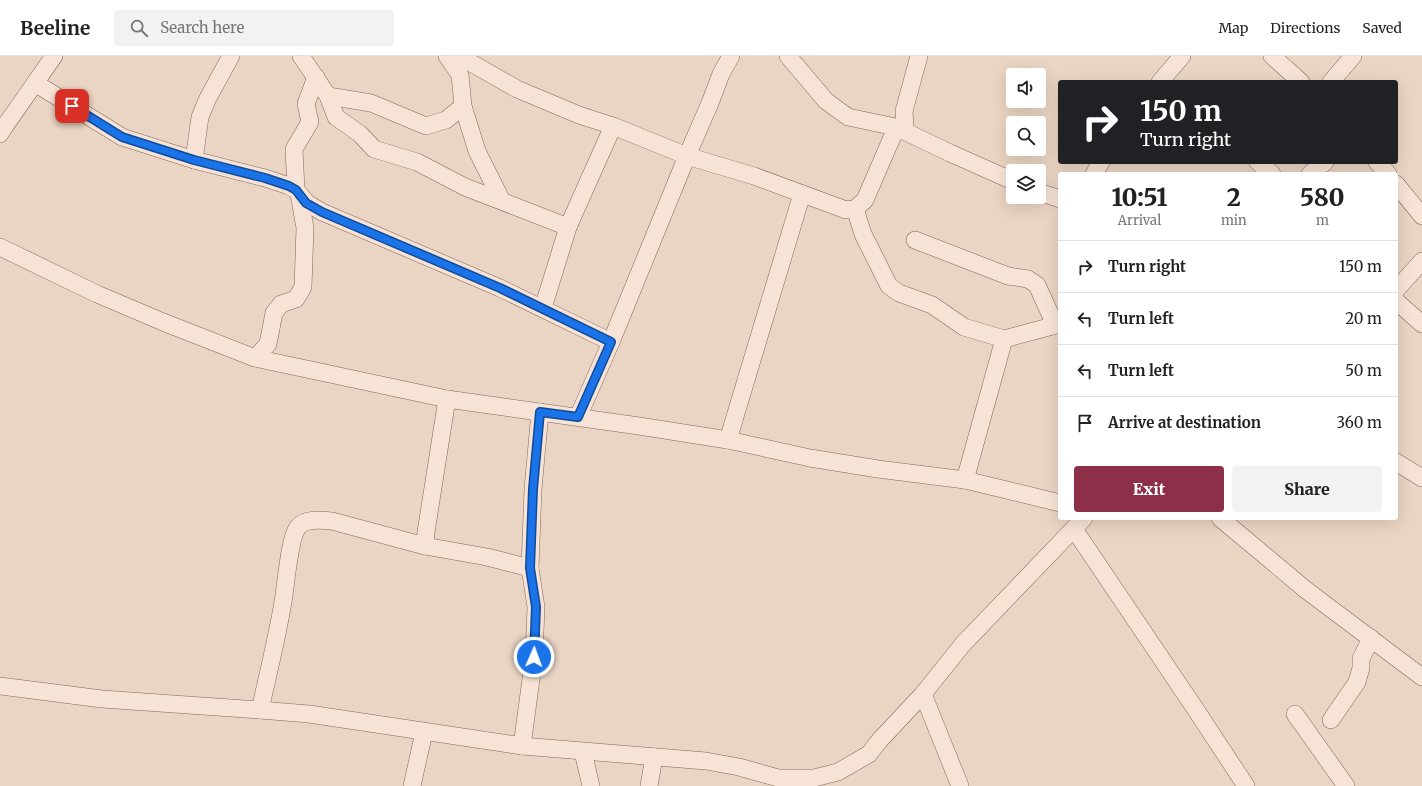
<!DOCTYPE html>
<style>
body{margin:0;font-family:Merriweather,serif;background:#f2f2f2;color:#222;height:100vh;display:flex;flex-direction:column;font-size:15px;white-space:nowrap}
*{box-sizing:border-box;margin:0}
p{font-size:13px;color:#767676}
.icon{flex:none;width:22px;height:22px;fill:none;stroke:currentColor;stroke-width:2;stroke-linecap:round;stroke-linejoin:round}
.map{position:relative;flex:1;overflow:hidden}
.drawer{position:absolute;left:1058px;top:116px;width:340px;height:348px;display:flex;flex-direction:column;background:#fff;border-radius:4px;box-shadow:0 4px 16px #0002}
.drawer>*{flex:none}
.top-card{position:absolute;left:1058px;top:24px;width:340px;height:84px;border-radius:4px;box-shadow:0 4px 16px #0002;background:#202124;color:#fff;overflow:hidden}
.tools{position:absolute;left:1006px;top:12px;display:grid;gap:8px}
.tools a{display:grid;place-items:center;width:40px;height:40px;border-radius:4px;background:#fff;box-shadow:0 4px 16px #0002;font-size:20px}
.pin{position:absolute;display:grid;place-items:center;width:34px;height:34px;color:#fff;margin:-17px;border-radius:8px;box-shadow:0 2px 6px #0006}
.me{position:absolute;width:44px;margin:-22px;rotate:2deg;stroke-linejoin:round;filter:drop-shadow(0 0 3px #0008)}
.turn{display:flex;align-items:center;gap:14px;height:84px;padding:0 16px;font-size:18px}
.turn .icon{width:52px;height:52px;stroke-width:2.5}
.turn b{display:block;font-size:28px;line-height:34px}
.eta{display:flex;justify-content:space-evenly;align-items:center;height:68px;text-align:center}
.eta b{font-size:24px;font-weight:800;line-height:28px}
.cta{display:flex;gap:8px;margin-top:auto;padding:8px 16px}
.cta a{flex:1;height:46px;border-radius:4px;background:#8d2f49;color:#fff;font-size:16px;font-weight:800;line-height:46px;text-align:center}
.cta a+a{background:#f2f2f2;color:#222}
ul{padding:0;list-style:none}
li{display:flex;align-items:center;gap:12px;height:52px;padding:0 16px;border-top:1px solid #e0e0e0}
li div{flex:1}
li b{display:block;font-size:15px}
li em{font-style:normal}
header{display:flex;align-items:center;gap:24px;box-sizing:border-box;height:56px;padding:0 20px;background:#fff;border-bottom:1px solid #e0e0e0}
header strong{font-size:19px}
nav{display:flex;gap:22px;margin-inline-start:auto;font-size:14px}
.search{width:280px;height:36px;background:#f2f2f2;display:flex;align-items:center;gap:10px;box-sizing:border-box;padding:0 14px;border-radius:4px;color:#767676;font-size:15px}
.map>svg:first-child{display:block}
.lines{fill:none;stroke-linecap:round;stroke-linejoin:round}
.minor-casing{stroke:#83665b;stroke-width:18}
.minor{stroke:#f6e3d5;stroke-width:17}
.route-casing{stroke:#114b97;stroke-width:10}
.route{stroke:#1a73e8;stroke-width:7}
</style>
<header>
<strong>Beeline</strong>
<div class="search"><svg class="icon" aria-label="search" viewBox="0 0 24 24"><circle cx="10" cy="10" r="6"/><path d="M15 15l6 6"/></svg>Search here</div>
<nav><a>Map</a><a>Directions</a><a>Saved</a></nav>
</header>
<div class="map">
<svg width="1422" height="730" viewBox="0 0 1422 730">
<rect width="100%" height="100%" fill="#ead4c3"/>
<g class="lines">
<defs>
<g id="minor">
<path d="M 301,0 L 328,40 L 336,61 L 360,78 L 374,93 L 417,106 L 465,131 L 568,171"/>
<path d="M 447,0 L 460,19 L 463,50 L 477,95 L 502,145"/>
<path d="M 459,0 L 517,33 L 579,59 L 613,70 L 687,100 L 754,120 L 846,154 L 855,153 L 865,144 L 893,79 L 896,76 L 905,73 L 904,75 L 950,97 L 1013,125"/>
<path d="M 788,0 L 826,45 L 848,61 L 905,73 L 904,55 L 919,0"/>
<path d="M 1272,0 L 1301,26"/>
<path d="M 1160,26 L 1182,0"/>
<path d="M 1331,26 L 1353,0"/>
<path d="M 35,27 L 122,81 L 194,104 L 265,122 L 289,130 L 296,134 L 307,147 L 322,156 L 500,232 L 611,286"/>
<path d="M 328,40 L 371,47 L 426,70 L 446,64 L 463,50"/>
<path d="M 0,78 L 5,70 L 54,0"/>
<path d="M 194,104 L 200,61 L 208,42 L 231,0"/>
<path d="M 1258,106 L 1272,118"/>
<path d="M 1377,106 L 1388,118"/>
<path d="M 1094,118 L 1101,106"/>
<path d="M 1310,118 L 1325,106"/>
<path d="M 1396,128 L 1422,160"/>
<path d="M 296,134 L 294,93 L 310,66 L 306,48 L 316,21"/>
<path d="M 1039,136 L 1060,143"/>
<path d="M 855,153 L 863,178 L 889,230 L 899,237 L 932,249 L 964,271 L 1004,283 L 1060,268"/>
<path d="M 915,184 L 1008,220 L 1028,223 L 1037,229 L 1055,269"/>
<path d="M 0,191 L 97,238 L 163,266 L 255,302 L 447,343 L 639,370 L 728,384 L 810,402 L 878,413 L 965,424 L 1060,447"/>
<path d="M 1396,234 L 1422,205"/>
<path d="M 1396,245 L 1422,268"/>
<path d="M 543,252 L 568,171 L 613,70"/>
<path d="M 255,302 L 268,288 L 274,257 L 281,248 L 296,243 L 303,231 L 305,172 L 299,138"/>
<path d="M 578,361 L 611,286 L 687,100 L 710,47 L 721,18 L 731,0"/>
<path d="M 728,384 L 802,138"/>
<path d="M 1396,406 L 1422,422"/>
<path d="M 965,424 L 1004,283"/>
<path d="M 1220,462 L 1306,534 L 1422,621"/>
<path d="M 1074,473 L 1196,654 L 1246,730"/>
<path d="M 425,490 L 426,476 L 447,343"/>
<path d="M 0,630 L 102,643 L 260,654 L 309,658 L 522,690 L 706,705 L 739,711 L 778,722 L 814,722 L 838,716 L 869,698 L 879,685 L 923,638 L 963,588 L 1084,462"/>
<path d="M 923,638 L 960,730"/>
<path d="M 260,654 C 268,618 277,582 283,546 C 286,530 289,482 298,471 C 305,462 322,464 332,465 L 425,490 L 487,501 L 530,512"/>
<path d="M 1295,658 L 1346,730"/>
<path d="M 1331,664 L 1357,626 L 1361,612 L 1361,603 L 1371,582"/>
<path d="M 522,690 L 534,601 L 536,551 L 530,512 L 533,433 L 540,356"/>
<path d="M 583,696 L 591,730"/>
<path d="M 412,730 L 424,676"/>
<path d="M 649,730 L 654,701"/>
</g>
</defs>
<use href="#minor" class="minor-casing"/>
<use href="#minor" class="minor"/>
</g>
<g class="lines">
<defs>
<path id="route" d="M 72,50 L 122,81 L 194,104 L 265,122 L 289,130 L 296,134 L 306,147 L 322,156 L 500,232 L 611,286 L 578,361 L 540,356 L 533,433 L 530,512 L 536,551 L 534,601"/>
</defs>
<use href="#route" class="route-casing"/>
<use href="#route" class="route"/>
</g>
</svg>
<div class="tools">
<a><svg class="icon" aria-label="sound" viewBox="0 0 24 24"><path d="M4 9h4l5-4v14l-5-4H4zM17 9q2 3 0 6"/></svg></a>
<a><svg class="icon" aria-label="search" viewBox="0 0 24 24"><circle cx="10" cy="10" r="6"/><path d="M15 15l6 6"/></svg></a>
<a><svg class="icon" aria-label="layers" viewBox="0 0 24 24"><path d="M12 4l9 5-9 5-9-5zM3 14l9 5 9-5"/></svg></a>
</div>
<div class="pin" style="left:72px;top:50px;background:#d93025"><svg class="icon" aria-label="arrive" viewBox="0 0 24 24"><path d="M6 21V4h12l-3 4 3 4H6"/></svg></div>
<svg class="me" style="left:534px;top:601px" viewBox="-20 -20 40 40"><circle r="17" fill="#1a73e8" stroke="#fff" stroke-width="3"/><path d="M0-11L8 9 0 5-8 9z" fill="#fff"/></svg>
<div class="top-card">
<div class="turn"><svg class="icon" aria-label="right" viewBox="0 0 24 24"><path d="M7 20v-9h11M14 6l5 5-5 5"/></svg><div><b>150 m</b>Turn right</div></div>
</div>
<section class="drawer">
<div class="eta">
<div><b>10:51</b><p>Arrival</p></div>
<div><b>2</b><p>min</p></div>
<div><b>580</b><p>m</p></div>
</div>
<ul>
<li><svg class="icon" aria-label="right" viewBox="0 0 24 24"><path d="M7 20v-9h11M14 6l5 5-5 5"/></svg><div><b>Turn right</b></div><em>150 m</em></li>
<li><svg class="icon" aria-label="left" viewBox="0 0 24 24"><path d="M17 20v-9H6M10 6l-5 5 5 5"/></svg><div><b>Turn left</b></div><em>20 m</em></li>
<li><svg class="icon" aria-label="left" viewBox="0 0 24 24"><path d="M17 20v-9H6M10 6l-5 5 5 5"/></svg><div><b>Turn left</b></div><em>50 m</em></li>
<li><svg class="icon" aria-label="arrive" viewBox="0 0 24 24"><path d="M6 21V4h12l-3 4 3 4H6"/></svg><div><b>Arrive at destination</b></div><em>360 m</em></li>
</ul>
<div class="cta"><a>Exit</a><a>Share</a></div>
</section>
</div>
